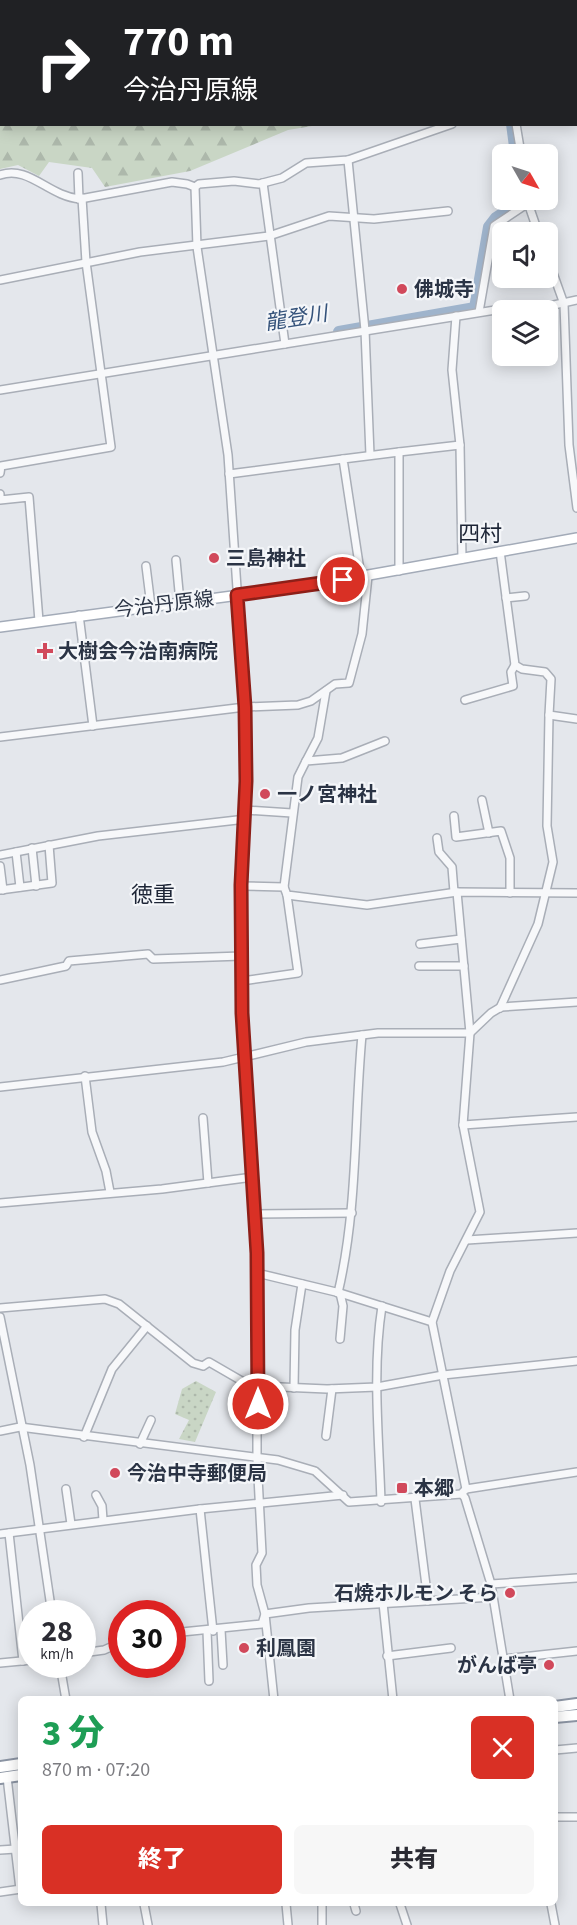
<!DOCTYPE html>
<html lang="ja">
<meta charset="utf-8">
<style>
body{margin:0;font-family:"Source Sans 3","Noto Sans JP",sans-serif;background:#f7f7f7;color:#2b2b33;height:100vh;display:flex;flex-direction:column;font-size:22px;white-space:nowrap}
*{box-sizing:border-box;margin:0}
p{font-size:20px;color:#7c7c81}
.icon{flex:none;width:33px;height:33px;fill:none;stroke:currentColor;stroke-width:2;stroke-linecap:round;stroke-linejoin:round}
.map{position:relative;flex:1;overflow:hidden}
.drawer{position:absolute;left:18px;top:1696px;width:540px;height:210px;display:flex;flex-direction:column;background:#fff;border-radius:9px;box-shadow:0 3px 15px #0003}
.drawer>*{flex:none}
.banner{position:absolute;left:0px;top:0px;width:578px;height:126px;box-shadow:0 3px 15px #0003;background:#202124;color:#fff;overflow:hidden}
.needle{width:39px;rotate:129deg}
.buttons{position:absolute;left:492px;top:144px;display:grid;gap:12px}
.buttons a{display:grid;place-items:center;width:66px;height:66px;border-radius:9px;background:#fff;box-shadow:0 3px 15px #0003;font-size:30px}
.speed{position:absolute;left:18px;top:1600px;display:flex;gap:12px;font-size:30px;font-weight:700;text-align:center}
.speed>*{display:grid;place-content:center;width:78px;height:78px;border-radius:50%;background:#fff;box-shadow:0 3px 15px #0003;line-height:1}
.speed small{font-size:15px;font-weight:400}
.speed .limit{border:9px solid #d22;background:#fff;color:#111}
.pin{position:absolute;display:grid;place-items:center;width:51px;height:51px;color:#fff;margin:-26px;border:3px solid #fff;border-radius:50%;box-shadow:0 2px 6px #0007}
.me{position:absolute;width:66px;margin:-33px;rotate:0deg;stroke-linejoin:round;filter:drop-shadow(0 0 4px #0008)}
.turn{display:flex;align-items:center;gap:21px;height:126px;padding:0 24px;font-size:27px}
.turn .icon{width:78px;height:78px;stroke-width:2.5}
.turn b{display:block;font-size:42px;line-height:51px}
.round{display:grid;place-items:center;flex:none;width:63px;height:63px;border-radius:9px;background:#f7f7f7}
.head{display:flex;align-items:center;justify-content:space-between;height:102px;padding:0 24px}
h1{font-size:36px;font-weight:800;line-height:45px;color:#1e9e55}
.button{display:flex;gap:12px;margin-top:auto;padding:12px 24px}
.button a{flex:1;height:69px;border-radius:9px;background:#d93025;color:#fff;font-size:24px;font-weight:800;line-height:69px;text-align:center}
.button a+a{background:#f7f7f7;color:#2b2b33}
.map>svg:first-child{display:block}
.forest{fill:url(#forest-firs)}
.park{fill:url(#park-dots)}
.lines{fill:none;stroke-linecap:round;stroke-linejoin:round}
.river{stroke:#9fb4cc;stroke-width:12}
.minor-casing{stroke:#a9aeb7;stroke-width:10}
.major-casing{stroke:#a3abb8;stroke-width:12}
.highway-casing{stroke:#8b94a3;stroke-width:14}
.minor{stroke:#f7f8fa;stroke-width:7}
.major{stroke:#fff;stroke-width:9}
.highway{stroke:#fff;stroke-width:10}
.route-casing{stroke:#8d1f18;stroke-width:15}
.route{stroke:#d93025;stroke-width:10}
.poi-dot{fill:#d1495b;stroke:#f4f6f9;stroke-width:2}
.labels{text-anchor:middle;stroke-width:4.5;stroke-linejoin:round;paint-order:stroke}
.poi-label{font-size:20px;font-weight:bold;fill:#2b3445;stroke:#f4f6f9;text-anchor:start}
.street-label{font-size:20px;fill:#2b3445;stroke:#f4f6f9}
.water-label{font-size:21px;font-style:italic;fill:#34527a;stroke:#f4f6f9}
.quarter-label{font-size:22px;fill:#1d2536;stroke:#f4f6f9}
</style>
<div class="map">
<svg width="577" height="1925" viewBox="0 0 577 1925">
<defs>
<pattern id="forest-firs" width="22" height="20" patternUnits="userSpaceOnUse" patternTransform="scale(1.5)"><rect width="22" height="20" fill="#c9d6c5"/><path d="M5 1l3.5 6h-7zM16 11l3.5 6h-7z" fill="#adb8ab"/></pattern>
<pattern id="park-dots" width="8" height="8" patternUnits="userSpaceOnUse" patternTransform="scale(1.5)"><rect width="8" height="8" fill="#c9d6c5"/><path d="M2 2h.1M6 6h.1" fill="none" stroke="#adb8ab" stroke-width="1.8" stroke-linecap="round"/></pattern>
</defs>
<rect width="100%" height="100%" fill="#e4e7ec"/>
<path class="forest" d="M 0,0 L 549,0 L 549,1 L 2,2 L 2,124 L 318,125 L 288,130 L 190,171 L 105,187 L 92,168 L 49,162 L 39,176 L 18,165 L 0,169 Z"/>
<path class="park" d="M 196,1381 L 216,1392 L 195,1442 L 179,1439 L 189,1420 L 175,1414 L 182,1389 Z"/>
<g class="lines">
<g class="river">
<path d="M 557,0 L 557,2"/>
<path d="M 512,124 L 516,154"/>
<path d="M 339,332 L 475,308 L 489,227 L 496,218 L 523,200"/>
</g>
<defs>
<g id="minor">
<path d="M 70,0 L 73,2"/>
<path d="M 563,0 L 563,2"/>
<path d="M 118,2 L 124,0"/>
<path d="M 576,56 L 577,56"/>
<path d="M 0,84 L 2,84"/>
<path d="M 516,124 L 521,154"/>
<path d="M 348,160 L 365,330 L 370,455"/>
<path d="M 78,173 L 79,199"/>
<path d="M 0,175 C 29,165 48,196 80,199 L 172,182 L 187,184 L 195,187"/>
<path d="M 263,183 L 285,344"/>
<path d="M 528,203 L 538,232"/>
<path d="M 548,259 L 564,304 L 569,445 L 577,508"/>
<path d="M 0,280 L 140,252 L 269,236 L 329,216 L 374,219 L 448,211"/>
<path d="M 479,312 L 494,226 L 528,203 L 528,200"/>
<path d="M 456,316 L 452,370 L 460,445 L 462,559"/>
<path d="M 0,390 L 520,306 L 540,308 L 577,300"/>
<path d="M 399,452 L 460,445"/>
<path d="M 0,473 L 1,466 L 111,447 L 86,262 L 82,198"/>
<path d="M 229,474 L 343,459"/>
<path d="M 0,494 L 0,500 L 29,497 L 39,621"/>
<path d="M 500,551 L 515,665 L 522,669 L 545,672 L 551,679 L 549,715 L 577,719"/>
<path d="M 176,560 L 180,602"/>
<path d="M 146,566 L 151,606"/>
<path d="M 361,577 L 343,459 L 399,452 L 399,571"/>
<path d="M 506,598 L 525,596"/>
<path d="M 79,615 L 93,726"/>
<path d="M 465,700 L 513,686 L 511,672 L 515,665"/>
<path d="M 0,737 L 245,707 L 298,705 L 311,701 L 335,684 L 349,683 L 362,634 L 368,576"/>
<path d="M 306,761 L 318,738 L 326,691"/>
<path d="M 482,800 L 489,833"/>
<path d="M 246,810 L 292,813"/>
<path d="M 454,816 L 456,837 L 501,831 L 510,858 L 510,893"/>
<path d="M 437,838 L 439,852 L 452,867 L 454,892"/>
<path d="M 32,848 L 36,886"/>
<path d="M 16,852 L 20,887"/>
<path d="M 0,855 L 98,836 L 246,819"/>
<path d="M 0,866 L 3,890"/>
<path d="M 241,886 L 284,887 L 287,895 L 367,905 L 457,892 L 577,893"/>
<path d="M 284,887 L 298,777 L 306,761 L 342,758 L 385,741"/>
<path d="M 0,890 L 52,883 L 49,845"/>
<path d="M 457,892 L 470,1033 L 463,1125 L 480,1212 L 450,1271 L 432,1322 L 466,1489"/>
<path d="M 420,944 L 461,939"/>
<path d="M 419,966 L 464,966"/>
<path d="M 0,980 L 66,966 L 69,961 L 148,954 L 153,959 L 242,956"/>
<path d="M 242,981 L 298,973 L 287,895"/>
<path d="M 500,1008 L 538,924 L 553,862 L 547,826 L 549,715"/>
<path d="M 85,1076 L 92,1132 L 106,1171 L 110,1192"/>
<path d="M 0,1087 L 223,1062 L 306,1042 L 378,1033 L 470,1033 L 491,1013 L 501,1007 L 577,1002"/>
<path d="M 203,1118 L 208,1183"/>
<path d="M 463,1125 L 577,1117"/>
<path d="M 0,1203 L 162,1189 L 253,1177"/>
<path d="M 255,1214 L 352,1213"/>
<path d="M 467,1240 L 577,1233"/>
<path d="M 257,1273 L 340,1293 L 432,1322"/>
<path d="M 338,1293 C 358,1208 354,1121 362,1035"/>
<path d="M 340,1293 L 343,1306 L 340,1339"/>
<path d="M 0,1308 L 105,1299 L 119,1304 L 193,1363 L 203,1366 L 209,1362 L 247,1384 L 258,1386 L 327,1389 L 377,1387 L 443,1375 L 577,1361"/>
<path d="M 0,1317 L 30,1465 L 52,1614"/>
<path d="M 294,1388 L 295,1330 L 302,1284"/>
<path d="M 0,1431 L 20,1427 L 278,1460 L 315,1471 L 349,1502 L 462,1494"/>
<path d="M 326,1436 L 332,1389"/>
<path d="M 84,1437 L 112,1369 L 147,1326"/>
<path d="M 140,1444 L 151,1420"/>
<path d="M 66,1489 L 71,1524"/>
<path d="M 463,1492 L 466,1489 L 577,1472"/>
<path d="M 462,1494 L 465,1498 L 491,1584 L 510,1700"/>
<path d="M 96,1495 L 102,1506 L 103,1520"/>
<path d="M 415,1499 L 428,1601"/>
<path d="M 381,1502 C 379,1437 372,1370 382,1306"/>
<path d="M 200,1509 L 213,1631"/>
<path d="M 9,1533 L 23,1661"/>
<path d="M 0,1534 L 200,1509 L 343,1495"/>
<path d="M 491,1584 L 577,1578"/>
<path d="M 383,1603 L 393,1700"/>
<path d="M 221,1630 L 223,1665"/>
<path d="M 207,1631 L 209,1681"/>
<path d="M 172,1633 L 262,1624 L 265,1614 L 309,1608 L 493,1597"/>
<path d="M 82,1653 L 104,1650 L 122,1642"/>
<path d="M 387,1656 L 451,1648"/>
<path d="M 503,1659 L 577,1651"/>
<path d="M 0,1663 L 32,1660"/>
<path d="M 60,1665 L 66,1700"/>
<path d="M 274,1700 L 265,1614 L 257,1585 L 256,1565 L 262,1553 L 257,1458 L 257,1273 L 242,1013 L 245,707 L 228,455 L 197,247 L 195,187 L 199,184 L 234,181 L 259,184 L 282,178 L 306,163 L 348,160 L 452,124"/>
<path d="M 555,1750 L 577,1748"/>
<path d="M 7,1777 L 20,1889"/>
<path d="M 555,1817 L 577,1817"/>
<path d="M 0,1850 L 16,1849"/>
<path d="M 0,1892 L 21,1889"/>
<path d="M 101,1904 L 103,1925"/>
<path d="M 144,1904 L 148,1925"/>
<path d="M 286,1904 L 288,1925"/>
<path d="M 322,1904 L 322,1925"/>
<path d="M 354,1904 L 356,1911"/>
<path d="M 400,1904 L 407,1925"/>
<path d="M 551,1904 L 555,1925"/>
</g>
<path id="major" d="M 0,627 L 307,586 L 577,538"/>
<g id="highway">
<path d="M 555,1707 L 577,1704"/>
<path d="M 555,1717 L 577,1715"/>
<path d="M 0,1767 L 21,1764"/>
<path d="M 0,1778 L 21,1775"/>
</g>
</defs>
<use href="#minor" class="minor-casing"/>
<use href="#major" class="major-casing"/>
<use href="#highway" class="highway-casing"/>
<use href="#minor" class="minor"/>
<use href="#major" class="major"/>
<use href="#highway" class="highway"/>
</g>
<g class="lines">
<defs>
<path id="route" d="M 258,1404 L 257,1253 L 242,1013 L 241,885 L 246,781 L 245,707 L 237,595 L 343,580"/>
</defs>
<use href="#route" class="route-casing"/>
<use href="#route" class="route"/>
</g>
<g class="poi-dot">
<circle cx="402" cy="289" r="6"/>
<circle cx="214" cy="558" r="6"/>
<path d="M42 642h6v6h6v6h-6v6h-6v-6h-6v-6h6z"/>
<circle cx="265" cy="794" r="6"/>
<circle cx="115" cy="1473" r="6"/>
<rect x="396" y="1482" width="12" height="12" rx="3"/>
<circle cx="510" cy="1593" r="6"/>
<circle cx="244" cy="1648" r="6"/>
<circle cx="549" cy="1665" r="6"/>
</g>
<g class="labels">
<g class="poi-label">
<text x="414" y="296">佛城寺</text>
<text x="226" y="565">三島神社</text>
<text x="58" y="658">大樹会今治南病院</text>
<text x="277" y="801">一ノ宮神社</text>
<text x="127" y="1480">今治中寺郵便局</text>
<text x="414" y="1495">本郷</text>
<text x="498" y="1600" text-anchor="end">石焼ホルモン そら</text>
<text x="256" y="1655">利鳳園</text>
<text x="537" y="1672" text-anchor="end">がんば亭</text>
</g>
<g class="street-label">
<text transform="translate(164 604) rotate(-7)" y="7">今治丹原線</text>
</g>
<g class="water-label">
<text transform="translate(296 318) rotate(-9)" y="7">龍登川</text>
</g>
<g class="quarter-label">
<text x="480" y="541">四村</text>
<text x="153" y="902">徳重</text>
</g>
</g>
</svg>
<div class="buttons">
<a><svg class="needle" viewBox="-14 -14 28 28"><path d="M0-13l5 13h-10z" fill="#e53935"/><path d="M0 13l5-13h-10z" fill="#7c7c81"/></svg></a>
<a><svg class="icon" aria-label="sound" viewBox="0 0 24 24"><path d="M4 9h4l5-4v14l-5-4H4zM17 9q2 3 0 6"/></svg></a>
<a><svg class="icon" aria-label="layers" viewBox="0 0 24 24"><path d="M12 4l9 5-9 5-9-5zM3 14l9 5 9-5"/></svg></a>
</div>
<div class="speed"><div>28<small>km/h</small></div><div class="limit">30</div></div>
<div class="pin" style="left:343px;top:580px;background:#d93025"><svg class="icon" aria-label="arrive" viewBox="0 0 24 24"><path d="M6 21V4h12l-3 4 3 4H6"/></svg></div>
<svg class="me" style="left:258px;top:1404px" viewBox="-20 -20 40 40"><circle r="17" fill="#d93025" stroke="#fff" stroke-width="3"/><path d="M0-11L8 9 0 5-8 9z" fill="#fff"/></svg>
<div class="banner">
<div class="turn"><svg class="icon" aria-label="right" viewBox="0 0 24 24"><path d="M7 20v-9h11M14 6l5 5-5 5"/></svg><div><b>770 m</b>今治丹原線</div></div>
</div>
<section class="drawer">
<div class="head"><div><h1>3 分</h1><p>870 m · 07:20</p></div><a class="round" style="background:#d93025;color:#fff"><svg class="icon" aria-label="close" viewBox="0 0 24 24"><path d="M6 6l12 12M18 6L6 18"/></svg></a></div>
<div class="button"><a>終了</a><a>共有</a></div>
</section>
</div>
